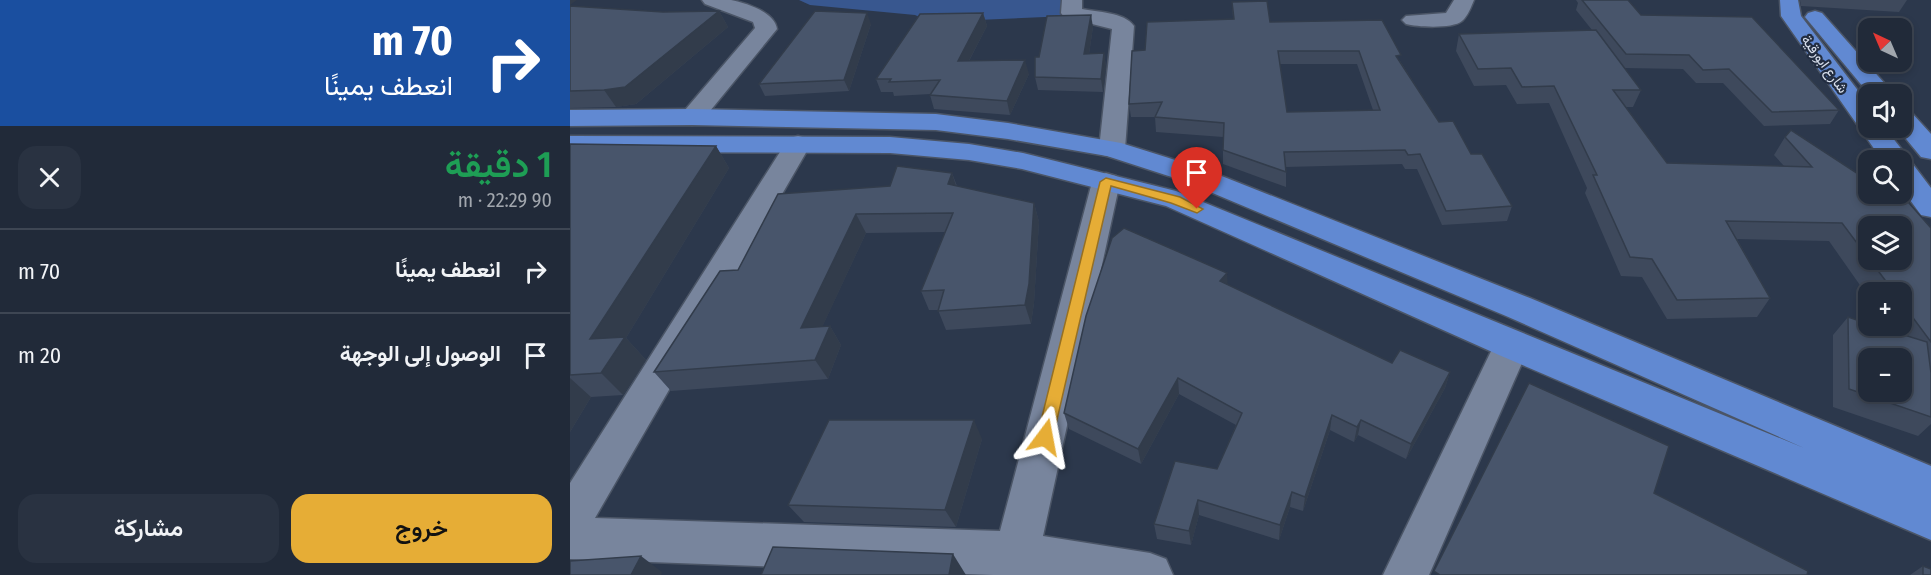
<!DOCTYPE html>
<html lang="ar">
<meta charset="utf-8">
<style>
body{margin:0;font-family:"Fira Sans Condensed",Vazirmatn,sans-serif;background:#293241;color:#f1f3f6;direction:rtl;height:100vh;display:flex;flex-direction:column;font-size:22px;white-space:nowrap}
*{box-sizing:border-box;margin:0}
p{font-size:20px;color:#a2a7ae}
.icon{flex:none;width:33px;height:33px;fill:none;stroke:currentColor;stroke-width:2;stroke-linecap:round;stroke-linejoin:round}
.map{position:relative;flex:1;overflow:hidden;direction:ltr}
.drawer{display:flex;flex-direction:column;background:#212a39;width:570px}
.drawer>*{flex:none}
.guide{background:#1a4fa0;color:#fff;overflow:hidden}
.needle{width:39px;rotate:316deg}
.fabs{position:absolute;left:1288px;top:18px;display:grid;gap:12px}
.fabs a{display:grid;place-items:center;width:54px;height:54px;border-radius:12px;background:#212a39;box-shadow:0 3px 9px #0003,0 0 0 2px #3e4653;font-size:30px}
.pin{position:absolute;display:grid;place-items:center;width:51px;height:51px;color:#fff;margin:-62px -26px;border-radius:50% 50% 50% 0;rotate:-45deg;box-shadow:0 0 6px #0007}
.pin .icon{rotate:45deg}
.me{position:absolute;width:66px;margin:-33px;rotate:13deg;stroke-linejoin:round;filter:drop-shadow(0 0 4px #0008)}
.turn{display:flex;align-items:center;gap:21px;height:126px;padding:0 18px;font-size:27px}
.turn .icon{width:78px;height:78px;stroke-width:2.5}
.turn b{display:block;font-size:42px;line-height:51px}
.round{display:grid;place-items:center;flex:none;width:63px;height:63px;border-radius:18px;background:#293241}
.overview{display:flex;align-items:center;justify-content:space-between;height:102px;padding:0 18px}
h1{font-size:36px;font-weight:600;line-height:45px;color:#1e9e55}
.action{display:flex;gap:12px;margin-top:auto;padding:12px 18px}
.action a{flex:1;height:69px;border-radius:18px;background:#e6ad36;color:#111;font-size:24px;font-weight:600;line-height:69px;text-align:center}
.action a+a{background:#293241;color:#f1f3f6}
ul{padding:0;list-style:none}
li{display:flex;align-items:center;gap:18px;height:84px;padding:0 18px;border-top:2px solid #3e4653}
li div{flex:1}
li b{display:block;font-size:22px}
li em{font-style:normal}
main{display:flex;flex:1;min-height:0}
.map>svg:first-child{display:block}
.green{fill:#38578f}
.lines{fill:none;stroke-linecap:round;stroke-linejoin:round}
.street-casing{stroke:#4b5566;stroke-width:3}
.primary-casing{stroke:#4b5566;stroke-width:3}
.street{fill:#78859d;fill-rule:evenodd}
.primary{fill:#6189d2;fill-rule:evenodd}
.wall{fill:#3e495c;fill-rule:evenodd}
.shaded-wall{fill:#323c4b}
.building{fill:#48556b;stroke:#323c4b;stroke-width:1.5;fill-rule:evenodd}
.route{fill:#e6ad36;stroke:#967023;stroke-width:1.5}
.labels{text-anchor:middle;stroke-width:4.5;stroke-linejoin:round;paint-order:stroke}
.far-street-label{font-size:14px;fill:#dae1ee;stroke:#222d41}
</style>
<main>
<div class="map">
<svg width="1361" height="575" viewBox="0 0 1361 575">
<rect width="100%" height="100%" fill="#2c384c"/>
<path class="green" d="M 229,0 L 500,0 L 498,16 L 361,22 L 345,15 L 240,5 Z"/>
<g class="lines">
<defs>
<g id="street">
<path d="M 132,0 C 141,0 152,0 161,0 C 176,3 205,12 207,29 L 131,122 L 122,125 L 113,122 L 109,117 L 185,28 L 183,22 L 135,4 Z"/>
<path d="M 492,0 L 512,0 L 512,9 C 527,12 554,12 564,26 L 555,149 L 551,155 L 542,157 L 533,155 L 529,149 L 542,29 L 494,17 L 491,13 Z"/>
<path d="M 884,0 L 904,0 C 901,7 898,16 892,21 C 883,29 847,27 836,24 L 832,20 L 836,16 L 876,13 Z"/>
<path d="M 228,136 L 237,138 L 241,144 L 25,518 L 430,531 L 522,182 L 526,176 L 536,173 L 546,176 L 550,182 L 473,536 L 580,553 L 596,559 L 603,575 L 423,575 L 0,559 L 0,483 L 215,144 L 219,138 Z"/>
<path d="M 942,331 L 955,335 L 960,345 L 859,575 L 813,575 L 924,345 L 929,335 Z"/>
</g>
<g id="primary">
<path d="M 1210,0 L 1228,0 L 1231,16 L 1299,105 L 1299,128 L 1315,128 L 1340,160 L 1338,162 L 1342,163 L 1361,188 L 1361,217 L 1351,215 L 1332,189 L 1332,160 L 1312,160 L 1211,16 Z"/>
<path d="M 1245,11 L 1252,13 L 1324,94 L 1299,94 L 1235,17 L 1238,13 Z"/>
<path d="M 122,109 L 366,114 L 438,123 L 551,143 L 634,169 L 960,298 L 1361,466 L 1361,540 L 929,355 L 596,206 L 452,169 L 399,160 L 320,153 L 0,152 L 0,136 L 320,137 L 399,144 L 453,153 L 606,191 L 1234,448 L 936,316 L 614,181 L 537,156 L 438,139 L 366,130 L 122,125 L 0,126 L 0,110 Z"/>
<path d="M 1332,109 L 1341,112 L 1361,134 L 1361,159 L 1351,157 L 1327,128 L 1332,128 Z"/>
</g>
</defs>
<use href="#street" class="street-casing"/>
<use href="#primary" class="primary-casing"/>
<use href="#street" class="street"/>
<use href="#primary" class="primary"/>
</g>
<g class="wall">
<path d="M 1006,0 L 1058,0 L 1071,15 L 1269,110 L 1260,124 L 1194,126 L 1153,83 L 1126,83 L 1113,69 L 1054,68 L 1071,90 L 1063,107 L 1056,107 L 1097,163 L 1214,166 L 1204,155 L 1215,137 L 1361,228 L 1361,424 L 1348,436 L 1263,407 L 1263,335 L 1278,317 L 1323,331 L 1319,326 L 1332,326 L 1332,292 L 1299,292 L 1299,298 L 1259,241 L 1167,239 L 1200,298 L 1187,317 L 1097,319 L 1072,277 L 1051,276 L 1015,193 L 1017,188 L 979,103 L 947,104 L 936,85 L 904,86 L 886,51 L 889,34 L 1022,30 L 1006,10 L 1008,3 Z"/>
<path d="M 1230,0 L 1337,0 L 1329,12 L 1231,6 Z"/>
<path d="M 662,2 L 700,22 L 830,61 L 869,122 L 901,154 L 942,206 L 937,221 L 872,225 L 847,169 L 835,169 L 832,164 L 716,167 L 716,187 L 653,164 L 653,137 L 586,132 L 585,117 L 561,117 L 559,104 L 575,50 L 663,19 ZM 710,64 L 787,64 L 803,110 L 717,112 Z"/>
<path d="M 0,6 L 93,12 L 149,11 L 158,27 L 66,104 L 46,107 L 0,108 Z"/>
<path d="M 413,13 L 417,26 L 399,61 L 459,74 L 440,115 L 364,109 L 360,95 L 361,94 L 324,96 L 323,92 L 311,92 L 306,79 Z"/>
<path d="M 301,24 L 279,91 L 195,96 L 189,84 Z"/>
<path d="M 523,27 L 519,54 L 534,53 L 536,66 L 533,92 L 468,90 L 465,77 L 469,57 Z"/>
<path d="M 0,144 L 146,146 L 159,168 L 56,338 L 76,360 L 53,395 L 21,397 L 0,432 Z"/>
<path d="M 382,173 L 387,186 L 464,203 L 469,222 L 464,303 L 461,324 L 376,330 L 368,310 L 359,310 L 351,291 L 375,232 L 296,233 L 252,327 L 260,326 L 271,345 L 258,379 L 101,391 L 84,372 L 168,270 L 320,186 Z"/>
<path d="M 657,273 L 657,285 L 822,363 L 880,372 L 875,388 L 836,459 L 788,435 L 784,442 L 760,430 L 733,511 L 720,507 L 709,540 L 629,515 L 621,545 L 587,539 L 584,524 L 647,469 L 666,425 L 609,394 L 571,464 L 499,429 L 494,413 Z"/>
<path d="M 412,439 L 386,527 L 234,522 L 218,505 Z"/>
<path d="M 1353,566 L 1361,575 L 1340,575 Z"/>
</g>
<g class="shaded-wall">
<path d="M 0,0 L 7,0 L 0,5 Z"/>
<path d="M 149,11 L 158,27 L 66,104 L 46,107 L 34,90 Z"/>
<path d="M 297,13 L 301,24 L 279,91 L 274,80 Z"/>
<path d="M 413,13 L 417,26 L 392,74 L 388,61 Z"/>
<path d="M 521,15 L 523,27 L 517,67 L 514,54 Z"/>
<path d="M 534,53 L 536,66 L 533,92 L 531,79 Z"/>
<path d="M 455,60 L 459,74 L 440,115 L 437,101 Z"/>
<path d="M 146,146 L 159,168 L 56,338 L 76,360 L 53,395 L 31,373 L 20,339 Z"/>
<path d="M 382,173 L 388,192 L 378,184 Z"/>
<path d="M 464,203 L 469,222 L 464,303 L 461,324 L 455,305 Z"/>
<path d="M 286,214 L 296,233 L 243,347 L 231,328 Z"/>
<path d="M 657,273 L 658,289 L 650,281 Z"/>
<path d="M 260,326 L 271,345 L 258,379 L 245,360 Z"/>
<path d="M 880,372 L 875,388 L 836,459 L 841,444 Z"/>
<path d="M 0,378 L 21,397 L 0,432 Z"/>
<path d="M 608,378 L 609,394 L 571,464 L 568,449 Z"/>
<path d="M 762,415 L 760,430 L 733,511 L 735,497 Z"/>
<path d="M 404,420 L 412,439 L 386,527 L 375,510 Z"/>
<path d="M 791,420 L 788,435 L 784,442 L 787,427 Z"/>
<path d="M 722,492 L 720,507 L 709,540 L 710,525 Z"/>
<path d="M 628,500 L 629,515 L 621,545 L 619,531 Z"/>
<path d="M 383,554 L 396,575 L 379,575 Z"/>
<path d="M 71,556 L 92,572 L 91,575 L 61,575 Z"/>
</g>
<g class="building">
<path d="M 1012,0 L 1058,0 L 1071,15 L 1182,17 L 1269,110 L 1202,112 L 1159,69 L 1133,70 L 1119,55 L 1056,54 Z"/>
<path d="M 697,1 L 700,22 L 812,20 L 831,55 L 826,56 L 869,122 L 883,121 L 901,154 L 912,154 L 942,206 L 876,211 L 850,154 L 838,155 L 835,150 L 714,152 L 716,172 L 653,150 L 654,123 L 585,117 L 592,102 L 559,104 L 562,51 L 575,50 L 577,22 L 664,19 L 662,2 ZM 708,51 L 789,51 L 810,110 L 717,112 Z"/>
<path d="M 0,6 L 93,12 L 149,11 L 55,87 L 34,90 L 0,91 Z"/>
<path d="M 245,11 L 297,13 L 274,80 L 189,84 Z"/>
<path d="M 413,13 L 388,61 L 455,60 L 437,101 L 360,95 L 370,80 L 319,82 L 321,79 L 306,79 L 350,14 Z"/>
<path d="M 521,15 L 514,54 L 534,53 L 531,79 L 465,77 L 465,57 L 469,57 L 477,16 Z"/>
<path d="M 1026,30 L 1071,90 L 1043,90 L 1097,163 L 1242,167 L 1215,137 L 1221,130 L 1299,181 L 1299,194 L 1331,194 L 1361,228 L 1361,342 L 1332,303 L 1332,292 L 1324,292 L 1300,260 L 1332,260 L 1332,226 L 1299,226 L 1299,259 L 1272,223 L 1156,221 L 1200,298 L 1107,300 L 1082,259 L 1060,257 L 1023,175 L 1027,175 L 984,86 L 952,87 L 941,68 L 908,69 L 889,34 Z"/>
<path d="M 0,144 L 146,146 L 20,339 L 55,337 L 31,373 L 0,375 Z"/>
<path d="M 327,166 L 382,173 L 378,184 L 464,203 L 459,284 L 455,305 L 368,311 L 374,290 L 351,291 L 383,213 L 286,214 L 231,328 L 260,326 L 245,360 L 84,372 L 150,271 L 168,270 L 208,194 L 320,186 Z"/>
<path d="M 554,228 L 657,273 L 650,281 L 822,363 L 830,350 L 880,372 L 841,444 L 791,420 L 787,427 L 762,415 L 735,497 L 722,492 L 710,525 L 628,500 L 619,531 L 584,524 L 605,461 L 647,469 L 672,413 L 608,378 L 568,449 L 494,413 L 516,316 L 542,238 Z"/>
<path d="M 1278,317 L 1299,324 L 1299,326 L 1305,326 L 1357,342 L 1361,373 L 1361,417 L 1279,389 ZM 1299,358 L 1332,358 L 1332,392 L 1299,392 Z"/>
<path d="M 959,383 L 1099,446 L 1084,493 L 1238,571 L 1237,575 L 870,575 L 864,571 Z"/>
<path d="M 259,420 L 404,420 L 375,510 L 218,505 Z"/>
<path d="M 203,547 L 383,554 L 379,575 L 191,575 Z"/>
<path d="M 71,556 L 61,575 L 0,575 L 0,561 Z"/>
<path d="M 1353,566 L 1361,569 L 1361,575 L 1353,575 Z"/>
</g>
<path class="route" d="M 536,178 L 610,197 L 633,209 L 627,213 L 601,203 L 541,186 L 483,437 L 481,442 L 475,444 L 469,442 L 467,437 L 530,182 Z"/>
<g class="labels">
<g class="far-street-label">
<text transform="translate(1255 64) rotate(54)" y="5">شارع ابورقية</text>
</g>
</g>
</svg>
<div class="fabs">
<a><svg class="needle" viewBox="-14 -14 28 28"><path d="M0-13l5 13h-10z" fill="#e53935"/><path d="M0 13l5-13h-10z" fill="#a2a7ae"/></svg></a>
<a><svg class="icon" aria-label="sound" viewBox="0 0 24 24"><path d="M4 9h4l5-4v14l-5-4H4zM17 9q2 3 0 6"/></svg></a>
<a><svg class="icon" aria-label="search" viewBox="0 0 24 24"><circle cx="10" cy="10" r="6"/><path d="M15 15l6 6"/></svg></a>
<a><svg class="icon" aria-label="layers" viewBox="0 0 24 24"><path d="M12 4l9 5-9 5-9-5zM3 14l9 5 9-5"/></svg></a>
<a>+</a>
<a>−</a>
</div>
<div class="pin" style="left:627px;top:209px;background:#d93025"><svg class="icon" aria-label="arrive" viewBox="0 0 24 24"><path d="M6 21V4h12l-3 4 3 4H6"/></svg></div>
<svg class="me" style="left:475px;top:437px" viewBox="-20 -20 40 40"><path d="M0-17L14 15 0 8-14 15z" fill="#e6ad36" stroke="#fff" stroke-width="4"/></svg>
</div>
<section class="drawer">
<div class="guide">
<div class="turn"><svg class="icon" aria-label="right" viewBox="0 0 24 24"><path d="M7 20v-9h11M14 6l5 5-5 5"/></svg><div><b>70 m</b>انعطف يمينًا</div></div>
</div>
<div class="overview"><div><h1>1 دقيقة</h1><p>90 m · 22:29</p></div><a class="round"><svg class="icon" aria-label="close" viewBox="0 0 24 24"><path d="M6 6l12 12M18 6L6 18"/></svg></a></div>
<ul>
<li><svg class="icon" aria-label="right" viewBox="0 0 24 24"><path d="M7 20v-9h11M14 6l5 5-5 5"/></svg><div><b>انعطف يمينًا</b></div><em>70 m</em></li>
<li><svg class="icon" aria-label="arrive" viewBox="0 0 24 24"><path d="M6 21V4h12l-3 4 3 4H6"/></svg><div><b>الوصول إلى الوجهة</b></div><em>20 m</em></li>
</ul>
<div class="action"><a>خروج</a><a>مشاركة</a></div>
</section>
</main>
